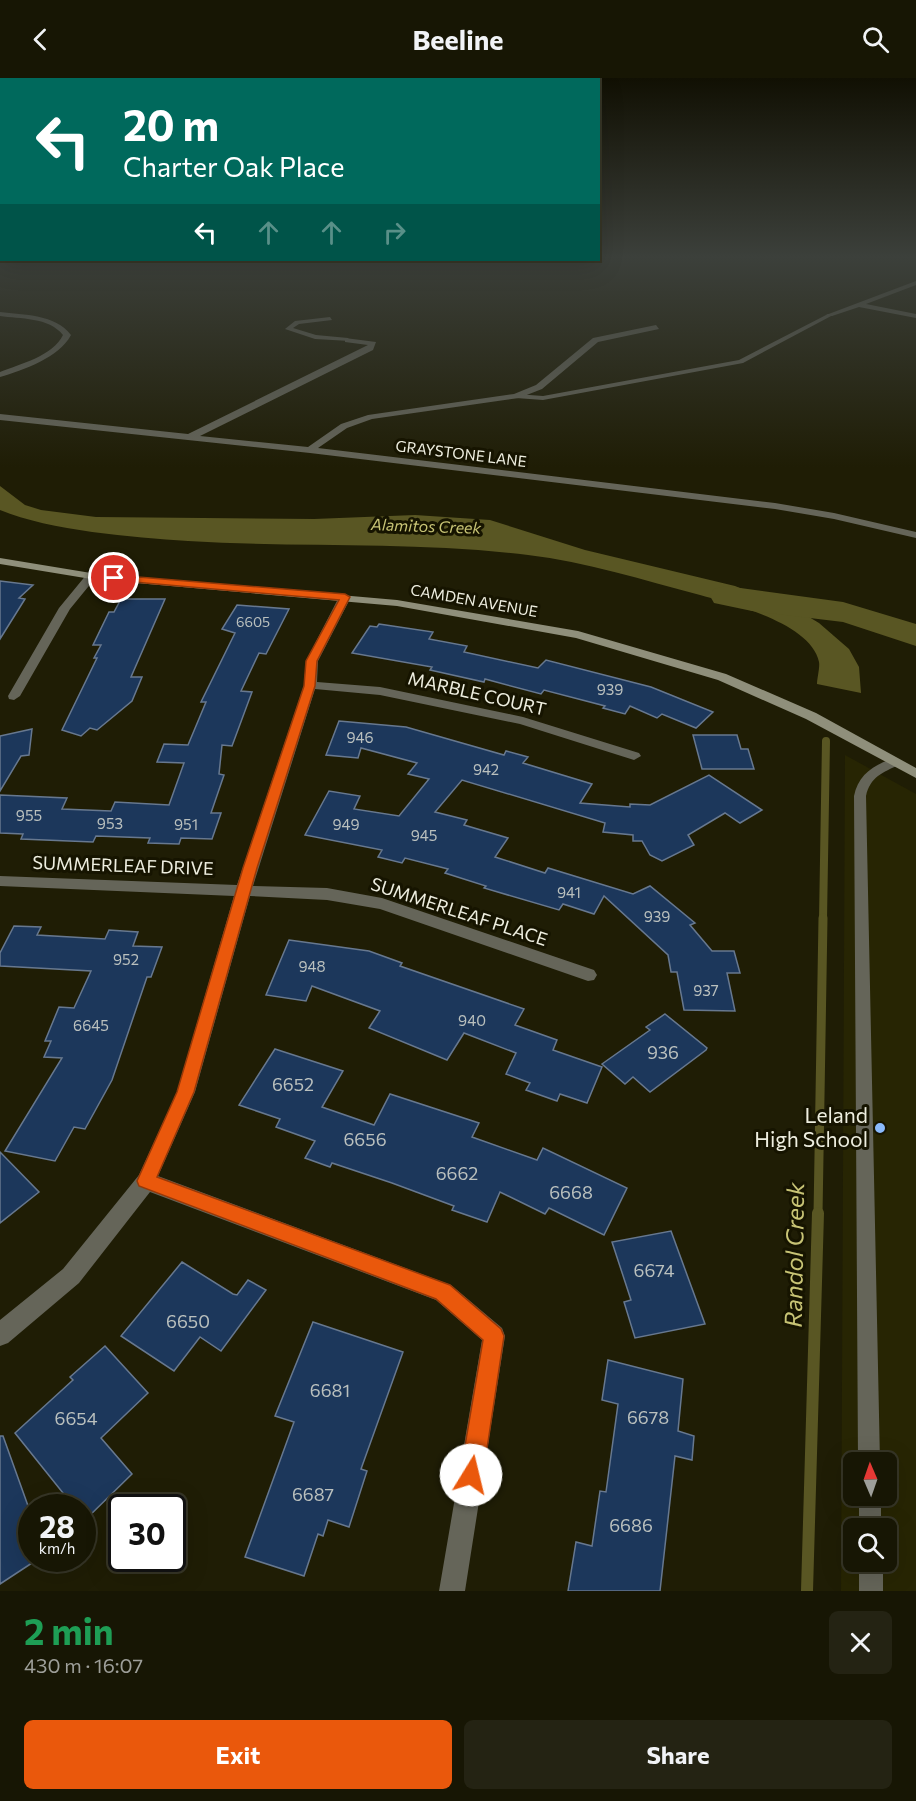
<!DOCTYPE html>
<meta charset="utf-8">
<style>
body{margin:0;font-family:Commissioner,sans-serif;background:#242313;color:#f1f3f6;height:100vh;display:flex;flex-direction:column;font-size:22px;white-space:nowrap}
*{box-sizing:border-box;margin:0}
p{font-size:20px;color:#9e9f9a}
.icon{flex:none;width:33px;height:33px;fill:none;stroke:currentColor;stroke-width:2;stroke-linecap:round;stroke-linejoin:round}
.map{position:relative;height:1513px;overflow:hidden}
.drawer{display:flex;flex-direction:column;background:#171604;flex:1}
.drawer>*{flex:none}
.guide{position:absolute;left:0px;top:0px;width:600px;height:183px;box-shadow:0 6px 24px #0002,0 0 0 2px #363526;background:#00695c;color:#fff;overflow:hidden}
.needle{width:39px;rotate:358deg}
.buttons{position:absolute;left:843px;top:1374px;display:grid;gap:12px}
.buttons a{display:grid;place-items:center;width:54px;height:54px;border-radius:9px;background:#171604;box-shadow:0 6px 24px #0002,0 0 0 2px #363526;font-size:30px}
.speed{position:absolute;left:18px;top:1416px;display:flex;gap:12px;font-size:30px;font-weight:700;text-align:center}
.speed>*{display:grid;place-content:center;width:78px;height:78px;border-radius:50%;background:#171604;box-shadow:0 6px 24px #0002,0 0 0 2px #363526;line-height:1}
.speed small{font-size:15px;font-weight:400}
.speed .limit{border:3px solid #111;border-radius:9px;background:#fff;color:#111}
.pin{position:absolute;display:grid;place-items:center;width:51px;height:51px;color:#fff;margin:-26px;border:3px solid #fff;border-radius:50%;box-shadow:0 2px 6px #0007}
.me{position:absolute;width:66px;margin:-33px;rotate:9deg;stroke-linejoin:round;filter:drop-shadow(0 0 4px #0008)}
.turn{display:flex;align-items:center;gap:21px;height:126px;padding:0 24px;font-size:27px}
.turn .icon{width:78px;height:78px;stroke-width:2.5}
.turn b{display:block;font-size:42px;line-height:51px}
.lanes{display:flex;align-items:center;height:57px;padding:0 24px;background:#0003;justify-content:center;gap:30px;direction:ltr}
.lanes .off{opacity:.35}
.round{display:grid;place-items:center;flex:none;width:63px;height:63px;border-radius:9px;background:#242313}
.headline{display:flex;align-items:center;justify-content:space-between;height:102px;padding:0 24px}
h1{font-size:36px;font-weight:700;line-height:45px;color:#1e9e55}
.primary-button{display:flex;gap:12px;margin-top:auto;padding:12px 24px}
.primary-button a{flex:1;height:69px;border-radius:9px;background:#ea580c;color:#fff;font-size:24px;font-weight:700;line-height:69px;text-align:center}
.primary-button a+a{background:#242313;color:#f1f3f6}
header{display:flex;justify-content:space-between;align-items:center;height:78px;padding:0 24px;background:#171604;font-size:27px;font-weight:700}
.map>svg:first-child{display:block}
.built{fill:#272503;fill-rule:evenodd}
.water{fill:#595623}
.lines{fill:none;stroke-linecap:round;stroke-linejoin:round}
.stream-far2{stroke:#595623;stroke-width:8}
.stream-far1{stroke:#595623;stroke-width:9}
.stream{stroke:#595623;stroke-width:12}
.river{fill:#595623;fill-rule:evenodd}
.building{fill:#1c375b;stroke:#67788f;stroke-width:1.5}
.lane{fill:#656559;fill-rule:evenodd}
.street{fill:#656559;fill-rule:evenodd}
.secondary{fill:#8f8f7b;fill-rule:evenodd}
.route{fill:#ea580c;stroke:#983908;stroke-width:1.5}
.poi-dot{fill:#8abafc;stroke:#161400;stroke-width:2}
.labels{text-anchor:middle;stroke-width:6;stroke-linejoin:round;paint-order:stroke}
.far-number-label{font-size:14px;fill:#bac0be}
.far-street-label{font-size:15px;fill:#eeeedf;stroke:#161400}
.number-label{font-size:15px;fill:#bac0be}
.far-water-label{font-size:16px;font-style:italic;fill:#c8c475;stroke:#161400}
.street-label{font-size:18px;fill:#eeeedf;stroke:#161400}
.near-number-label{font-size:18px;fill:#bac0be}
.near-poi-label{font-size:21px;fill:#eeeedf;stroke:#161400;text-anchor:end}
.near-water-label{font-size:24px;font-style:italic;fill:#c8c475;stroke:#161400}
</style>
<header><svg class="icon" aria-label="back" viewBox="0 0 24 24"><path d="M15 5l-7 7 7 7"/></svg>Beeline<svg class="icon" aria-label="search" viewBox="0 0 24 24"><circle cx="10" cy="10" r="6"/><path d="M15 15l6 6"/></svg></header>
<div class="map">
<svg width="916" height="1513" viewBox="0 0 916 1513">
<rect width="100%" height="100%" fill="#1f1d05"/>
<path class="built" d="M 845,677 L 916,716 L 916,1513 L 841,1513 ZM 854,1384 L 886,1384 L 886,1418 L 854,1418 ZM 854,1450 L 886,1450 L 886,1484 L 854,1484 Z"/>
<path class="water" d="M 0,408 L 25,427 L 41,432 L 96,439 L 314,441 L 415,437 L 490,442 L 585,472 L 735,508 L 804,536 L 819,545 L 849,571 L 859,589 L 861,615 L 817,606 C 817,600 820,590 819,584 C 811,545 732,526 700,517 C 643,502 586,484 528,477 C 415,463 301,470 188,463 C 132,459 51,453 0,432 Z"/>
<g class="lines">
<path class="stream-far2" d="M 823,842 L 826,663"/>
<path class="stream-far1" d="M 818,1137 L 823,840"/>
<path class="stream" d="M 807,1513 L 818,1135"/>
<path class="river" d="M 726,508 L 843,524 L 916,546 L 916,568 L 843,544 L 752,533 L 714,525 L 710,518 L 714,511 Z"/>
</g>
<g class="building">
<path d="M 0,503 L 33,507 L 19,520 L 25,521 L 0,561 Z"/>
<path d="M 121,521 L 165,521 L 131,599 L 142,599 L 132,623 L 97,652 L 90,650 L 81,658 L 62,652 L 97,580 L 94,580 L 101,567 L 93,567 L 109,534 L 114,534 Z"/>
<path d="M 237,527 L 289,531 L 266,576 L 259,575 L 241,613 L 252,614 L 232,668 L 222,667 L 219,696 L 224,697 L 211,735 L 221,735 L 212,761 L 181,760 L 179,766 L 148,765 L 150,760 L 96,758 L 93,764 L 21,761 L 23,756 L 0,755 L 0,717 L 67,720 L 62,731 L 111,733 L 115,724 L 169,727 L 184,685 L 157,684 L 164,666 L 188,667 L 206,624 L 201,624 L 235,555 L 222,551 Z"/>
<path d="M 379,546 L 433,554 L 429,561 L 467,568 L 464,574 L 538,590 L 546,582 L 651,609 L 713,634 L 696,650 L 662,636 L 657,640 L 630,628 L 625,636 L 603,630 L 605,628 L 544,612 L 541,616 L 485,601 L 484,604 L 430,592 L 432,589 L 352,575 L 370,548 L 377,549 Z"/>
<path d="M 339,643 L 406,649 L 504,677 L 506,673 L 528,679 L 523,685 L 592,706 L 580,725 L 630,729 L 630,726 L 650,727 L 709,697 L 762,732 L 740,745 L 725,735 L 688,757 L 694,767 L 662,783 L 650,777 L 642,763 L 633,763 L 633,757 L 603,754 L 605,745 L 462,702 L 435,734 L 467,742 L 464,747 L 508,760 L 495,779 L 545,795 L 548,790 L 633,816 L 650,808 L 695,845 L 690,847 L 712,873 L 734,873 L 740,895 L 727,895 L 735,933 L 684,932 L 677,894 L 671,894 L 668,877 L 604,818 L 594,836 L 563,826 L 559,832 L 484,810 L 486,808 L 445,795 L 448,791 L 405,780 L 402,785 L 378,779 L 382,772 L 305,757 L 329,713 L 360,718 L 354,731 L 399,738 L 429,701 L 408,696 L 417,685 L 361,670 L 358,680 L 326,677 Z"/>
<path d="M 32,651 L 29,677 L 21,678 L 0,713 L 0,658 Z"/>
<path d="M 693,657 L 737,657 L 741,671 L 748,671 L 754,691 L 702,691 Z"/>
<path d="M 14,848 L 41,849 L 37,857 L 105,861 L 109,852 L 138,854 L 133,868 L 162,869 L 151,899 L 147,899 L 112,1002 L 85,1051 L 74,1049 L 55,1083 L 5,1073 L 62,980 L 44,979 L 51,963 L 45,963 L 59,929 L 74,930 L 91,893 L 0,888 L 0,875 Z"/>
<path d="M 289,862 L 369,873 L 402,885 L 400,888 L 524,931 L 515,947 L 557,962 L 553,972 L 602,989 L 587,1025 L 560,1016 L 557,1023 L 526,1012 L 530,1005 L 506,996 L 516,975 L 464,955 L 447,982 L 369,950 L 380,933 L 312,908 L 306,923 L 266,917 Z"/>
<path d="M 665,936 L 707,970 L 706,972 L 650,1014 L 633,999 L 625,1006 L 602,986 L 650,952 L 646,949 Z"/>
<path d="M 275,971 L 343,993 L 322,1029 L 374,1047 L 390,1016 L 479,1045 L 472,1059 L 537,1082 L 543,1070 L 627,1110 L 604,1157 L 549,1130 L 545,1136 L 500,1114 L 487,1144 L 452,1132 L 454,1128 L 392,1105 L 332,1085 L 330,1089 L 305,1080 L 315,1063 L 276,1049 L 280,1041 L 239,1027 Z"/>
<path d="M 0,1074 L 39,1114 L 0,1145 Z"/>
<path d="M 671,1153 L 705,1246 L 635,1260 L 624,1224 L 631,1222 L 612,1164 Z"/>
<path d="M 182,1184 L 233,1216 L 237,1217 L 248,1202 L 266,1212 L 221,1273 L 200,1259 L 174,1293 L 121,1258 Z"/>
<path d="M 313,1244 L 403,1274 L 361,1391 L 367,1393 L 349,1449 L 328,1442 L 323,1458 L 318,1456 L 304,1498 L 245,1479 L 294,1344 L 275,1338 Z"/>
<path d="M 105,1268 L 148,1315 L 101,1360 L 132,1396 L 85,1442 L 82,1430 L 75,1430 L 15,1355 L 73,1302 L 70,1299 Z"/>
<path d="M 608,1282 L 683,1301 L 678,1353 L 694,1358 L 692,1382 L 675,1378 L 660,1513 L 568,1513 L 576,1464 L 592,1468 L 600,1413 L 606,1414 L 618,1326 L 602,1322 Z"/>
<path d="M 0,1358 L 3,1358 L 32,1439 L 32,1485 L 0,1506 Z"/>
</g>
<g class="lines">
<g class="lane">
<path d="M 828,236 L 833,237 L 743,285 L 543,322 L 516,320 L 512,318 L 516,316 L 543,318 L 739,282 Z"/>
<path d="M 330,239 L 332,242 L 299,246 L 293,250 L 316,257 L 348,260 L 350,263 L 315,261 L 285,251 L 295,243 Z"/>
<path d="M 895,680 L 901,684 L 899,687 C 883,694 870,699 866,718 L 880,1384 L 858,1384 L 854,718 C 858,697 874,686 895,680 Z"/>
<rect x="859" y="1418" width="22" height="32"/>
<rect x="859" y="1484" width="24" height="29"/>
</g>
<g class="street">
<path d="M 916,203 L 916,207 L 866,226 L 916,236 L 916,240 L 859,229 L 832,238 L 826,237 Z"/>
<path d="M 0,234 C 24,237 55,236 71,257 C 59,280 23,292 0,299 L 0,294 C 20,286 53,278 63,257 C 49,239 20,241 0,238 Z"/>
<path d="M 656,247 L 659,251 L 598,264 L 542,311 L 519,320 L 372,341 L 347,350 L 318,370 L 775,425 L 834,435 L 916,454 L 916,460 L 834,441 L 775,431 L 310,375 L 0,342 L 0,336 L 188,356 L 368,267 L 345,264 L 345,260 L 376,264 L 373,272 L 200,358 L 308,369 L 341,346 L 368,337 L 514,316 L 536,307 L 593,260 Z"/>
<path d="M 91,495 L 97,498 L 70,531 L 20,618 L 14,622 L 9,621 L 8,618 L 59,530 L 87,496 Z"/>
<path d="M 345,516 L 351,519 L 318,583 L 317,604 L 380,609 L 523,639 L 639,675 L 641,678 L 634,682 L 520,646 L 380,617 L 315,611 L 253,808 L 327,810 L 382,820 L 594,892 L 597,897 L 594,902 L 588,903 L 380,831 L 327,822 L 250,818 L 195,1014 L 158,1098 L 451,1207 L 502,1250 L 505,1258 L 465,1513 L 439,1513 L 482,1262 L 436,1222 L 150,1114 L 79,1205 L 8,1265 L 0,1268 L 0,1242 L 63,1191 L 139,1097 L 177,1014 L 234,818 L 0,808 L 0,798 L 237,807 L 304,607 L 306,583 L 339,519 Z"/>
</g>
<path class="secondary" d="M 0,480 L 91,495 L 397,522 L 578,553 L 726,596 L 816,635 L 916,690 L 916,700 L 806,641 L 718,602 L 576,560 L 397,528 L 91,501 L 0,486 Z"/>
</g>
<linearGradient id="sky" x2="0" y2="1"><stop stop-color="#111003"/><stop offset="0.46" stop-color="#3c403b"/><stop offset="1" stop-color="#3c403b" stop-opacity="0"/></linearGradient>
<rect width="916" height="389" fill="url(#sky)"/>
<path class="route" d="M 114,497 L 345,516 L 350,519 L 317,583 L 315,608 L 257,790 L 194,1014 L 157,1099 L 450,1207 L 501,1251 L 504,1258 L 483,1397 L 479,1405 L 471,1409 L 463,1405 L 460,1397 L 483,1262 L 436,1221 L 139,1108 L 137,1103 L 177,1014 L 243,790 L 304,608 L 306,583 L 339,522 L 111,502 L 111,498 Z"/>
<circle class="poi-dot" cx="880" cy="1050" r="6"/>
<g class="labels">
<g class="far-number-label">
<text x="253" y="549">6605</text>
</g>
<g class="far-street-label">
<text transform="translate(461 376) rotate(7)" y="5">GRAYSTONE LANE</text>
<text transform="translate(474 523) rotate(10)" y="5">CAMDEN AVENUE</text>
</g>
<g class="number-label">
<text x="610" y="617">939</text>
<text x="360" y="665">946</text>
<text x="486" y="697">942</text>
<text x="29" y="743">955</text>
<text x="110" y="751">953</text>
<text x="186" y="752">951</text>
<text x="346" y="752">949</text>
<text x="424" y="763">945</text>
<text x="569" y="820">941</text>
<text x="657" y="844">939</text>
<text x="126" y="887">952</text>
<text x="312" y="894">948</text>
<text x="706" y="918">937</text>
<text x="472" y="948">940</text>
<text x="91" y="953">6645</text>
</g>
<g class="far-water-label">
<text transform="translate(426 448) rotate(2)" y="6">Alamitos Creek</text>
</g>
<g class="street-label">
<text transform="translate(477 616) rotate(13)" y="6">MARBLE COURT</text>
<text transform="translate(123 788) rotate(2)" y="6">SUMMERLEAF DRIVE</text>
<text transform="translate(459 834) rotate(18)" y="6">SUMMERLEAF PLACE</text>
</g>
<g class="near-number-label">
<text x="663" y="981">936</text>
<text x="293" y="1013">6652</text>
<text x="365" y="1068">6656</text>
<text x="457" y="1102">6662</text>
<text x="571" y="1121">6668</text>
<text x="654" y="1199">6674</text>
<text x="188" y="1250">6650</text>
<text x="330" y="1319">6681</text>
<text x="648" y="1346">6678</text>
<text x="76" y="1347">6654</text>
<text x="313" y="1423">6687</text>
<text x="631" y="1454">6686</text>
</g>
<g class="near-poi-label">
<text x="868" y="1045">Leland<tspan x="868" dy="24">High School</tspan></text>
</g>
<g class="near-water-label">
<text transform="translate(795 1177) rotate(-89)" y="8">Randol Creek</text>
</g>
</g>
</svg>
<div class="buttons">
<a><svg class="needle" viewBox="-14 -14 28 28"><path d="M0-13l5 13h-10z" fill="#e53935"/><path d="M0 13l5-13h-10z" fill="#9e9f9a"/></svg></a>
<a><svg class="icon" aria-label="search" viewBox="0 0 24 24"><circle cx="10" cy="10" r="6"/><path d="M15 15l6 6"/></svg></a>
</div>
<div class="speed"><div>28<small>km/h</small></div><div class="limit">30</div></div>
<div class="pin" style="left:114px;top:500px;background:#d93025"><svg class="icon" aria-label="arrive" viewBox="0 0 24 24"><path d="M6 21V4h12l-3 4 3 4H6"/></svg></div>
<svg class="me" style="left:471px;top:1397px" viewBox="-20 -20 40 40"><circle r="19" fill="#fff"/><path d="M0-13L10 11 0 6-10 11z" fill="#ea580c"/></svg>
<div class="guide">
<div class="turn"><svg class="icon" aria-label="left" viewBox="0 0 24 24"><path d="M17 20v-9H6M10 6l-5 5 5 5"/></svg><div><b>20 m</b>Charter Oak Place</div></div>
<div class="lanes"><svg class="icon" aria-label="left" viewBox="0 0 24 24"><path d="M17 20v-9H6M10 6l-5 5 5 5"/></svg><svg class="icon off" aria-label="ahead" viewBox="0 0 24 24"><path d="M12 20V5M6 11l6-6 6 6"/></svg><svg class="icon off" aria-label="ahead" viewBox="0 0 24 24"><path d="M12 20V5M6 11l6-6 6 6"/></svg><svg class="icon off" aria-label="right" viewBox="0 0 24 24"><path d="M7 20v-9h11M14 6l5 5-5 5"/></svg></div>
</div>
</div>
<section class="drawer">
<div class="headline"><div><h1>2 min</h1><p>430 m · 16:07</p></div><a class="round"><svg class="icon" aria-label="close" viewBox="0 0 24 24"><path d="M6 6l12 12M18 6L6 18"/></svg></a></div>
<div class="primary-button"><a>Exit</a><a>Share</a></div>
</section>
